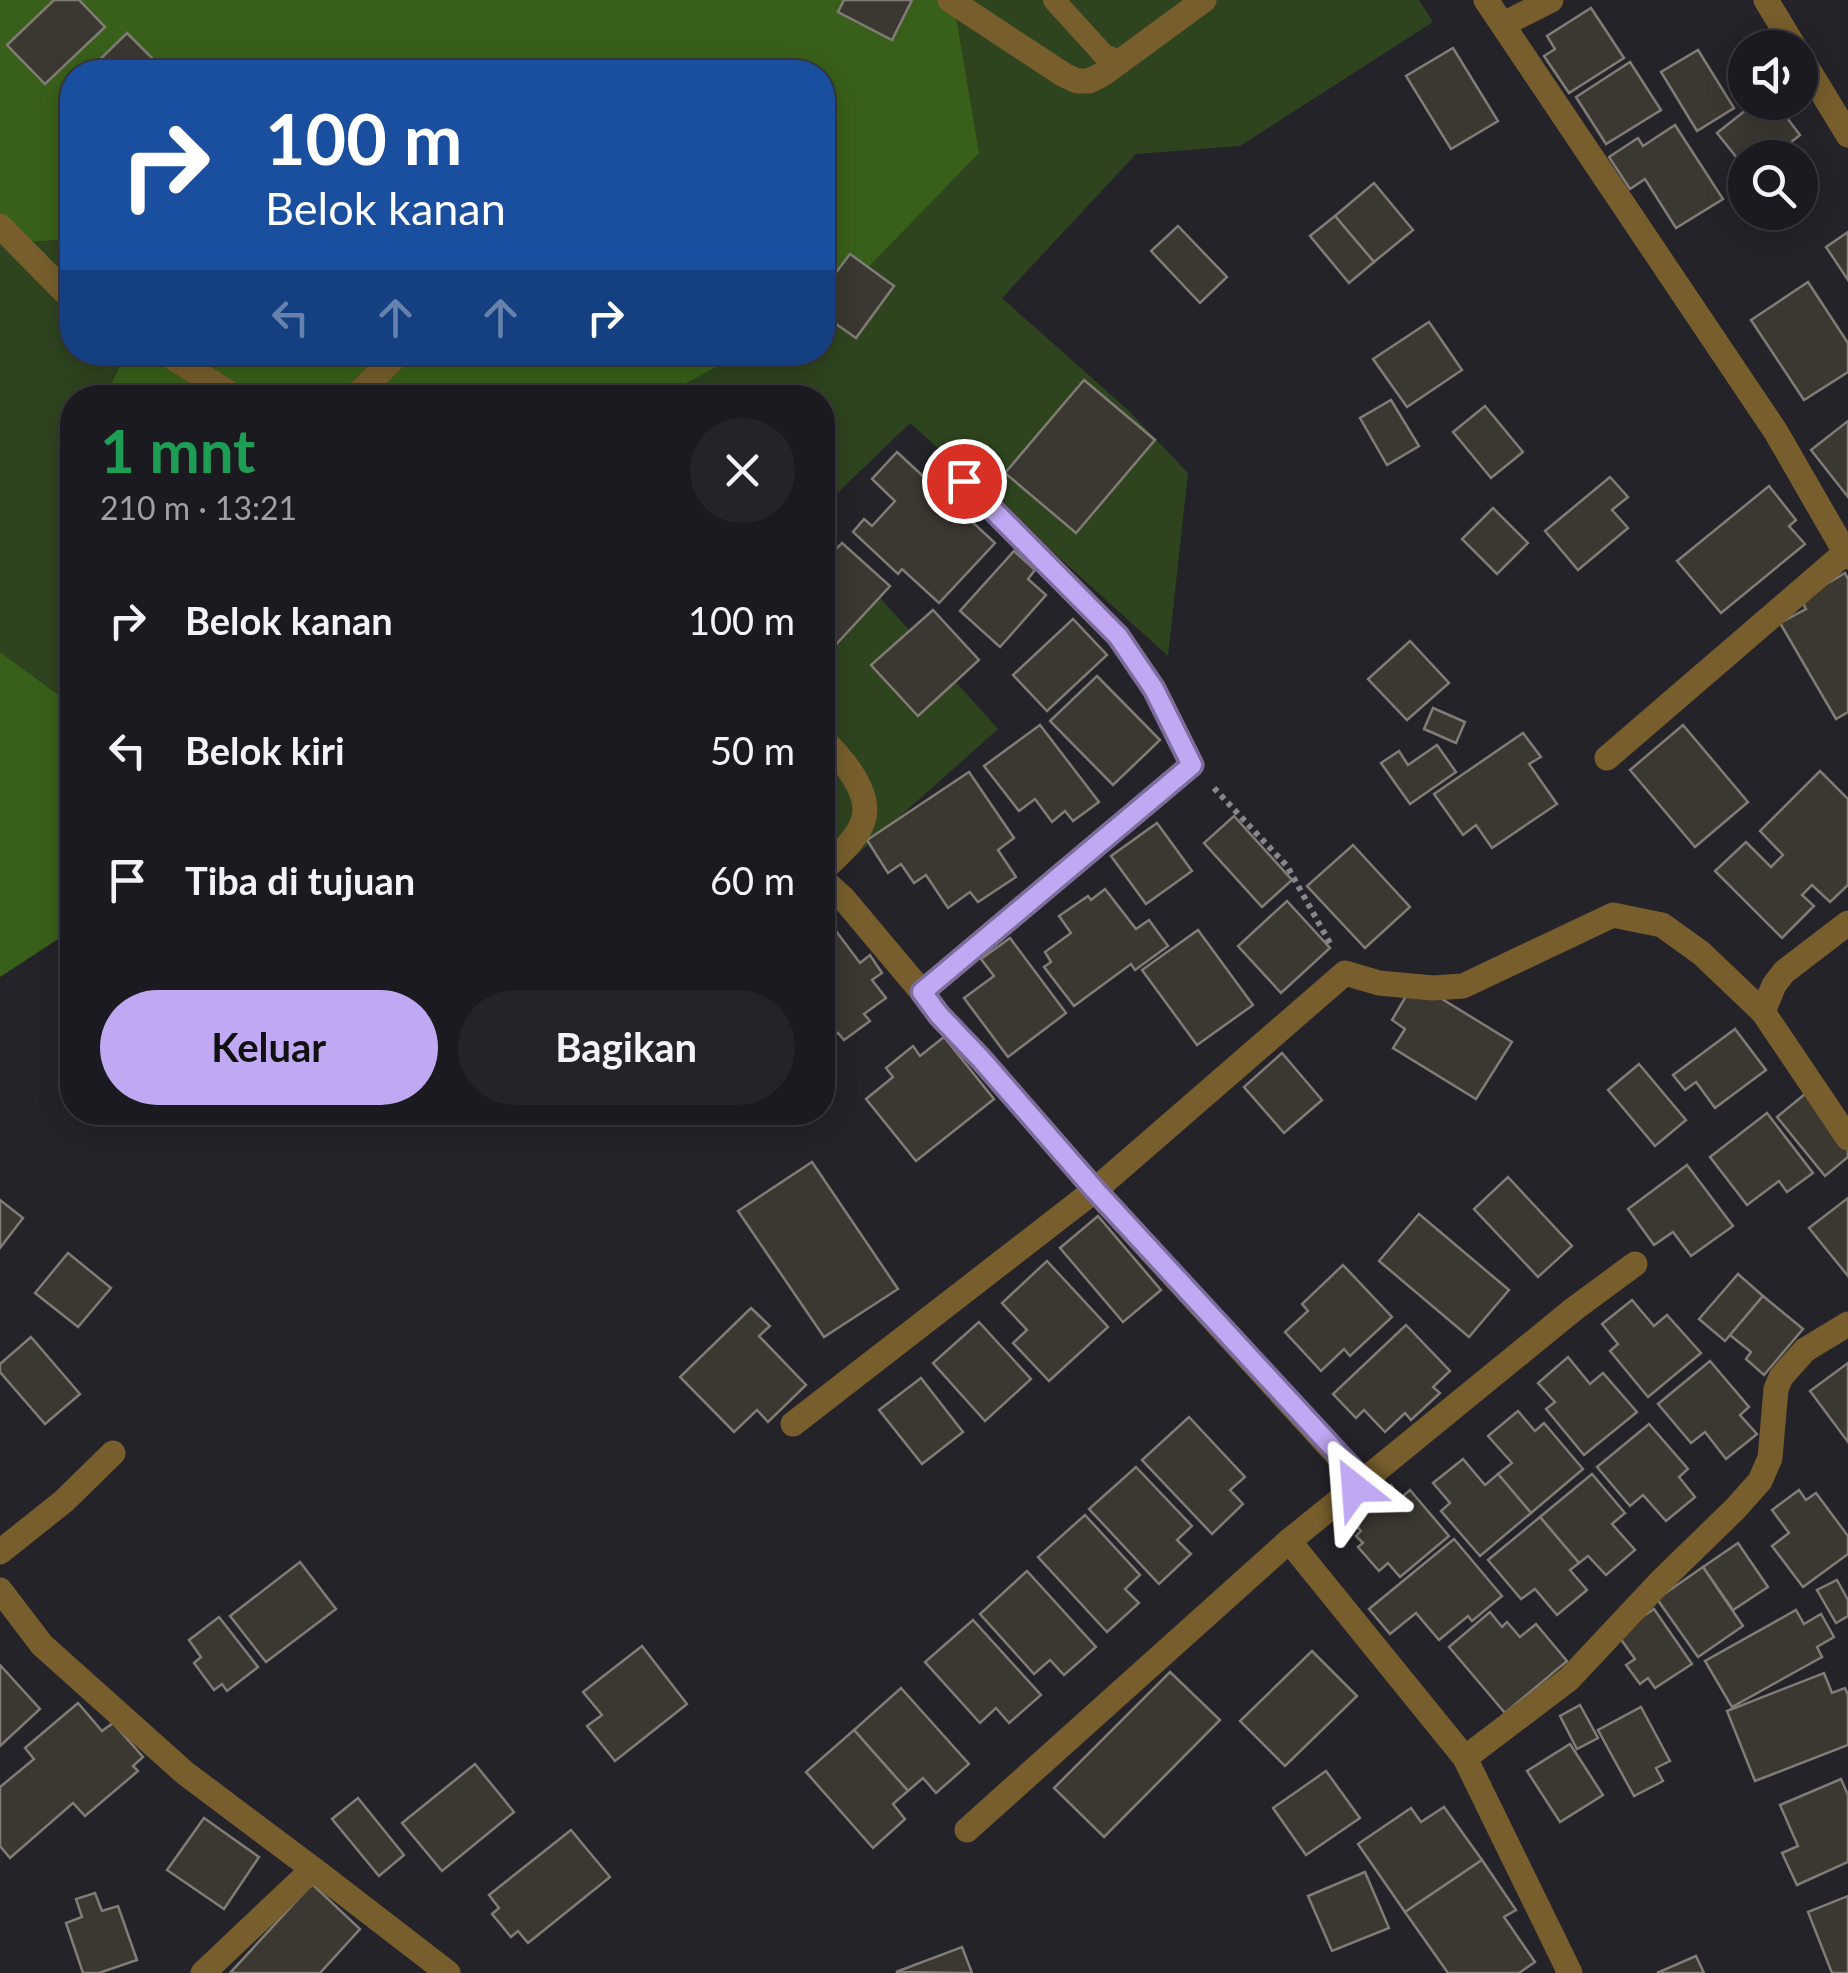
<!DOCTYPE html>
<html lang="id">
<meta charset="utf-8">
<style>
body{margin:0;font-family:Lato,sans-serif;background:#242329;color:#f1f3f6;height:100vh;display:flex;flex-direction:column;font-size:38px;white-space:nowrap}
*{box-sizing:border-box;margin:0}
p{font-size:32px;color:#a0a1a5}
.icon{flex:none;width:55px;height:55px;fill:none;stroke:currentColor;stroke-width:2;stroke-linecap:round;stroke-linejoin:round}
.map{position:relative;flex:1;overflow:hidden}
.panel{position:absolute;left:60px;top:385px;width:775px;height:740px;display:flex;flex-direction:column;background:#1b1a20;border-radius:40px;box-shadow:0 5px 25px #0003,0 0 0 2px #39383e}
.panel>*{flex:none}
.hud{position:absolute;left:60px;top:60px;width:775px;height:305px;border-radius:40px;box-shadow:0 5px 25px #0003,0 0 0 2px #39383e;background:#1a4fa0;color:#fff;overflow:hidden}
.controls{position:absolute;left:1728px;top:30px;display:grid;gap:20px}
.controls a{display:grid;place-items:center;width:90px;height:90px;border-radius:50%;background:#1b1a20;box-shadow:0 5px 25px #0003,0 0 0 2px #39383e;font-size:50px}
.pin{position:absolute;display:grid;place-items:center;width:85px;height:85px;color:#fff;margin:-42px;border:5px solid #fff;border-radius:50%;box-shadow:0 2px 10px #0007}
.me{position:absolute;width:110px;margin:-55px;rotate:332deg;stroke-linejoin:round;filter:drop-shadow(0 0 8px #0008)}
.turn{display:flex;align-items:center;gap:35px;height:210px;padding:0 40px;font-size:45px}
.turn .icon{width:130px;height:130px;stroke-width:2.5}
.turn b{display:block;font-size:70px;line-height:85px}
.lanes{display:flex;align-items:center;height:95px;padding:0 40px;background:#0003;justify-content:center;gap:50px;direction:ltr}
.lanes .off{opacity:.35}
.round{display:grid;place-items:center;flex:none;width:105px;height:105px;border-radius:52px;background:#242329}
.summary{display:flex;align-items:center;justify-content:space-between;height:170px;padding:0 40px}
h1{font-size:60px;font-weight:700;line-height:75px;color:#1e9e55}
.action{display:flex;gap:20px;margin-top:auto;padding:20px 40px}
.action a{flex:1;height:115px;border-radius:60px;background:#c1a8f3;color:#111;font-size:40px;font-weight:700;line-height:115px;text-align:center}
.action a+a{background:#242329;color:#f1f3f6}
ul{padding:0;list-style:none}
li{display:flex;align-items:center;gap:30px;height:130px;padding:0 40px}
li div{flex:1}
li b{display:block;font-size:38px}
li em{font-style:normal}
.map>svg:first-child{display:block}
.green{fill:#2e441f}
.forest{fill:#39601a}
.building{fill:#3b3731;stroke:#817c75;stroke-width:2.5}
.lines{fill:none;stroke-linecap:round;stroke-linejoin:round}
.path{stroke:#86868b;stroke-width:6;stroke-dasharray:5 5;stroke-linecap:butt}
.service{stroke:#775e2c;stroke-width:22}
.minor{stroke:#775e2c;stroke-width:25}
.route-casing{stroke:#7d6d9e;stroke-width:25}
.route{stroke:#c1a8f3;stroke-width:18}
</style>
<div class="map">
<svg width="1848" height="1973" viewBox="0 0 1848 1973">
<rect width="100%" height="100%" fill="#24232a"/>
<g class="green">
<path d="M 948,0 L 1419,0 L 1433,22 L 1240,146 L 1136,154 L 1002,298 L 1128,410 L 1188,473 L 1168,656 L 910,423 L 823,507 L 822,398 L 680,398 L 687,383 L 742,353 L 822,352 L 823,306 Z"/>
<path d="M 72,239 L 72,352 L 126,353 L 104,397 L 72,398 L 72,705 L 0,652 L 0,244 Z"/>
<path d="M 822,533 L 998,729 L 823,885 L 822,885 Z"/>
</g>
<g class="forest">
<path d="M 0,0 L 948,0 L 957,23 L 979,153 L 839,297 L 823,306 L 822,72 L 72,72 L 72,239 L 0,244 Z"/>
<path d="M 126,353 L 742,353 L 687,383 L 680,397 L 104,398 Z"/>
<path d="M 0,652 L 72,705 L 72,930 L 0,977 Z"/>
</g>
<g class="building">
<path d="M 54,0 L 79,0 L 105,27 L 45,84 L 7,45 Z"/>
<path d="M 844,0 L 912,0 L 892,40 L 838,12 Z"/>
<path d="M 1591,8 L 1624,58 L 1569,93 L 1544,56 L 1555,49 L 1547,36 Z"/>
<path d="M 127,33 L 154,60 L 142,72 L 87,72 Z"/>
<path d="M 1453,48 L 1498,121 L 1451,149 L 1406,76 Z"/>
<path d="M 1698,50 L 1734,108 L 1697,131 L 1661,72 Z"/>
<path d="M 1630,62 L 1661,110 L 1606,144 L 1576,97 Z"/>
<path d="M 1756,102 L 1775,102 L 1800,135 L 1771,158 L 1745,158 L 1745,168 L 1717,133 Z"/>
<path d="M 1675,125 L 1723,199 L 1676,228 L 1645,179 L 1630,189 L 1609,157 L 1638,138 L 1643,146 Z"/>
<path d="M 1374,183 L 1413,230 L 1374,262 L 1335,216 Z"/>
<path d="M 1335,216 L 1374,262 L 1349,283 L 1310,236 Z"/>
<path d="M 1178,226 L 1227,277 L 1200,303 L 1151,251 Z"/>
<path d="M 1848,232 L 1848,280 L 1826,247 Z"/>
<path d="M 850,254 L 894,286 L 856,338 L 822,314 L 822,291 Z"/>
<path d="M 1808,282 L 1848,343 L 1848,372 L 1804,400 L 1751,320 Z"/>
<path d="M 1429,322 L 1462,370 L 1407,407 L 1373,359 Z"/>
<path d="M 1084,380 L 1155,440 L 1076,533 L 1005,473 Z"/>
<path d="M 1391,400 L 1419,446 L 1387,465 L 1360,418 Z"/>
<path d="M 1485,406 L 1523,452 L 1491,478 L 1453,432 Z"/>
<path d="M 1848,421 L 1848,497 L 1811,450 Z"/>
<path d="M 897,452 L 995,543 L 939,603 L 902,569 L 898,574 L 853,532 L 864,519 L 872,526 L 895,501 L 872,479 Z"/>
<path d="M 1610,477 L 1628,497 L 1612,510 L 1628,528 L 1578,570 L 1545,531 Z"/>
<path d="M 1769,486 L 1796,520 L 1789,526 L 1805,544 L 1721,613 L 1677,561 Z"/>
<path d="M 1493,508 L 1528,543 L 1497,574 L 1462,539 Z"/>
<path d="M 842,543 L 890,586 L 829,652 L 822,646 L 822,564 Z"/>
<path d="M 1014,551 L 1035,570 L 1028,579 L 1046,595 L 1000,647 L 960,611 Z"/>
<path d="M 1845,573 L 1848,579 L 1848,712 L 1836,719 L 1780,623 L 1806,609 L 1801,599 Z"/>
<path d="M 933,610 L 979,660 L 918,716 L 871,665 Z"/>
<path d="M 1073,619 L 1107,655 L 1047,711 L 1013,675 Z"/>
<path d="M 1410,641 L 1449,683 L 1407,720 L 1368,679 Z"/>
<path d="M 1097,676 L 1160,740 L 1113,785 L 1050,721 Z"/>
<path d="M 1433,708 L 1465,722 L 1456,743 L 1424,729 Z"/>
<path d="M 1040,725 L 1099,802 L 1073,821 L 1065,811 L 1052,822 L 1035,799 L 1019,811 L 984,766 Z"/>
<path d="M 1683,725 L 1748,802 L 1695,847 L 1630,770 Z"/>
<path d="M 1523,733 L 1541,757 L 1529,764 L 1557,804 L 1492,848 L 1476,825 L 1463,835 L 1434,794 Z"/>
<path d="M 1437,745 L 1456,772 L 1410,804 L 1381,763 L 1399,751 L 1408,765 Z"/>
<path d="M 1820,771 L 1848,799 L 1848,885 L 1830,902 L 1812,885 L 1802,895 L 1814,906 L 1782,938 L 1715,871 L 1746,842 L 1771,867 L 1783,855 L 1760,831 Z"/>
<path d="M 969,772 L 1014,838 L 998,850 L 1016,877 L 978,902 L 970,892 L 948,908 L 926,875 L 914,883 L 901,864 L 888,873 L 867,840 Z"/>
<path d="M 1234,816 L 1292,880 L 1262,907 L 1204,843 Z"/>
<path d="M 1157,823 L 1192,871 L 1146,904 L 1111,856 Z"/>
<path d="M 1353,845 L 1410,907 L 1365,948 L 1307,886 Z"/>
<path d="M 1105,889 L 1136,929 L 1149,920 L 1168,946 L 1135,970 L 1131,964 L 1074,1006 L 1044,967 L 1051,962 L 1045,952 L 1071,933 L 1059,916 L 1088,896 L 1091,900 Z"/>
<path d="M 1287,901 L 1330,948 L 1281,993 L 1238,946 Z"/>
<path d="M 833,927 L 860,963 L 870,955 L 882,973 L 872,980 L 886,998 L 864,1014 L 870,1021 L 844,1040 L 838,1033 L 822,1044 L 822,935 Z"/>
<path d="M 1198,930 L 1253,1005 L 1197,1045 L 1142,970 Z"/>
<path d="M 1010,938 L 1066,1013 L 1008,1057 L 964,998 L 994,976 L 981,959 Z"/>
<path d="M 1409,991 L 1429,991 L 1512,1042 L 1476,1099 L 1393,1048 L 1405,1029 L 1392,1020 Z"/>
<path d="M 1735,1029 L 1766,1070 L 1715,1108 L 1696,1082 L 1685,1090 L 1673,1075 Z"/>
<path d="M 944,1037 L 994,1099 L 916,1161 L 866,1099 L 893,1077 L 886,1068 L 913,1046 L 920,1056 Z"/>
<path d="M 1282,1053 L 1322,1100 L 1284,1133 L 1244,1087 Z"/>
<path d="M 1639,1064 L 1686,1120 L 1655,1146 L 1608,1090 Z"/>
<path d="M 1805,1094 L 1848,1148 L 1848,1157 L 1825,1176 L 1777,1117 Z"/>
<path d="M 1767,1113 L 1813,1173 L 1787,1192 L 1779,1181 L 1747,1205 L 1710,1157 Z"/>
<path d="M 812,1162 L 898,1289 L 824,1337 L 738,1211 Z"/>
<path d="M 1687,1165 L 1733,1226 L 1691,1256 L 1673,1232 L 1654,1245 L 1628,1209 Z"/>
<path d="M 1508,1177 L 1572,1246 L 1538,1277 L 1474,1209 Z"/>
<path d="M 1848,1198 L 1848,1276 L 1809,1228 Z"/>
<path d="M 0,1200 L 23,1218 L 0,1248 Z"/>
<path d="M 1419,1214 L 1509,1290 L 1469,1337 L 1379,1261 Z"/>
<path d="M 1098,1216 L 1161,1290 L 1123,1322 L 1060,1248 Z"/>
<path d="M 68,1253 L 111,1288 L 78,1327 L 35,1293 Z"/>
<path d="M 1047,1261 L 1108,1327 L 1049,1381 L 1013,1343 L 1027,1330 L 1002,1303 Z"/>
<path d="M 1343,1265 L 1392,1317 L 1350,1356 L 1344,1349 L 1321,1371 L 1285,1332 L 1308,1311 L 1302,1304 Z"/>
<path d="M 1738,1274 L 1763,1296 L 1725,1341 L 1699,1319 Z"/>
<path d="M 1763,1296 L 1803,1329 L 1764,1375 L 1746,1359 L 1751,1352 L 1730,1335 Z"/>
<path d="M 1632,1300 L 1654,1326 L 1667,1315 L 1701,1353 L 1648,1397 L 1610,1351 L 1618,1344 L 1602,1324 Z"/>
<path d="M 751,1308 L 770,1326 L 759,1336 L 806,1385 L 768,1422 L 757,1410 L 734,1432 L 680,1377 Z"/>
<path d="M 979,1322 L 1031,1379 L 985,1421 L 933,1363 Z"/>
<path d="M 1406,1325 L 1450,1371 L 1433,1387 L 1440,1393 L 1411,1420 L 1405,1413 L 1385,1432 L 1364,1410 L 1356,1418 L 1333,1394 Z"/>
<path d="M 31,1337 L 80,1394 L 45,1424 L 0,1372 L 0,1364 Z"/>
<path d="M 1568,1357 L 1590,1384 L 1603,1373 L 1637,1412 L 1584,1455 L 1546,1409 L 1555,1402 L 1538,1383 Z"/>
<path d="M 1710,1361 L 1749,1407 L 1740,1415 L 1757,1434 L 1726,1459 L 1705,1432 L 1691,1443 L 1658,1404 Z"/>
<path d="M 1848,1363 L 1848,1442 L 1810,1391 Z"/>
<path d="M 921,1378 L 963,1432 L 922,1464 L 879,1410 Z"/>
<path d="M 1518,1411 L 1535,1431 L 1544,1423 L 1583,1469 L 1531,1513 L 1498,1474 L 1512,1463 L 1488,1436 Z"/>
<path d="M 1189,1417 L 1245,1477 L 1230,1490 L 1243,1504 L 1212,1534 L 1142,1460 Z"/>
<path d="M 1649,1424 L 1688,1469 L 1679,1477 L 1695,1497 L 1666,1521 L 1643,1495 L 1630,1506 L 1597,1467 Z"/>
<path d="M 1463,1459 L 1485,1485 L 1498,1474 L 1531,1513 L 1480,1556 L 1441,1511 L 1450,1503 L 1433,1483 Z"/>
<path d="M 1136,1467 L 1192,1526 L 1177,1540 L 1191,1554 L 1159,1584 L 1089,1509 Z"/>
<path d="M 1592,1474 L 1625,1513 L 1612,1524 L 1635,1550 L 1606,1575 L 1588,1556 L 1579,1563 L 1540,1517 Z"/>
<path d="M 1391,1485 L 1401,1498 L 1410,1490 L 1449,1536 L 1400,1577 L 1388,1563 L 1379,1571 L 1358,1547 L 1363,1543 L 1356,1536 L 1361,1531 L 1351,1519 Z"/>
<path d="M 1799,1490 L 1806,1500 L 1816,1493 L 1848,1536 L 1848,1554 L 1803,1587 L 1772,1546 L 1789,1533 L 1772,1510 Z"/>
<path d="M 1085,1515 L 1140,1575 L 1125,1589 L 1139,1603 L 1107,1632 L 1038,1557 Z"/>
<path d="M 1540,1517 L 1579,1563 L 1570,1570 L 1587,1590 L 1557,1615 L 1535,1589 L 1521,1599 L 1488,1560 Z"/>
<path d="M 1454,1539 L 1502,1596 L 1472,1621 L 1468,1616 L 1439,1640 L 1416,1613 L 1390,1634 L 1369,1609 Z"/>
<path d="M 1738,1543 L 1768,1587 L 1733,1610 L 1703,1567 Z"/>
<path d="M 300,1562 L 336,1609 L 266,1662 L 230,1616 Z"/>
<path d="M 1703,1567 L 1743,1626 L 1698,1657 L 1657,1599 Z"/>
<path d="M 1027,1571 L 1096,1647 L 1064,1675 L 1050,1660 L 1034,1674 L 980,1614 Z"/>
<path d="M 1837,1580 L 1848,1600 L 1848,1616 L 1836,1623 L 1817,1590 Z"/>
<path d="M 1654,1609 L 1692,1664 L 1655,1688 L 1648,1678 L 1640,1684 L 1626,1665 L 1635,1659 L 1617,1634 Z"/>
<path d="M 1796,1610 L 1804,1624 L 1821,1614 L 1834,1637 L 1817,1647 L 1822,1657 L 1732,1707 L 1705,1661 Z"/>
<path d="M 1490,1612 L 1502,1627 L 1507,1622 L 1520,1637 L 1536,1624 L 1567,1661 L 1505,1713 L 1449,1647 Z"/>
<path d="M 219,1617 L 258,1667 L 227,1691 L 222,1684 L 214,1690 L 194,1663 L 201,1657 L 189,1640 Z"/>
<path d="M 973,1620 L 1041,1695 L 1009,1723 L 996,1708 L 980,1723 L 925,1662 Z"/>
<path d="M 642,1646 L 687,1704 L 615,1761 L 587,1726 L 602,1715 L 583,1692 Z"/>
<path d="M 1312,1651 L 1357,1696 L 1285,1766 L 1240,1721 Z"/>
<path d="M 0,1665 L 40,1709 L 0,1746 Z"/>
<path d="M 1170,1672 L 1220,1720 L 1104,1837 L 1054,1788 Z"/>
<path d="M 1824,1673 L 1832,1693 L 1845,1688 L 1848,1695 L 1848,1745 L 1755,1781 L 1727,1711 Z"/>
<path d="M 901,1688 L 969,1764 L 936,1793 L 923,1778 L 908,1791 L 854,1730 Z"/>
<path d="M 78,1703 L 102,1731 L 113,1723 L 143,1757 L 133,1766 L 138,1771 L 85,1816 L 73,1803 L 10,1858 L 0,1846 L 0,1787 L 34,1759 L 25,1748 Z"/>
<path d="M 1580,1705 L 1598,1738 L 1577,1749 L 1560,1716 Z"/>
<path d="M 1641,1707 L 1670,1761 L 1656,1768 L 1663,1781 L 1634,1796 L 1598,1730 Z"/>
<path d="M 854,1730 L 908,1791 L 893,1804 L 905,1819 L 873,1848 L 806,1772 Z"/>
<path d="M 1570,1744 L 1603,1795 L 1560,1822 L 1527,1771 Z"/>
<path d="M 475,1764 L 514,1812 L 442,1871 L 402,1823 Z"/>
<path d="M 1326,1771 L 1360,1818 L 1306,1855 L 1273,1808 Z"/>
<path d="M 1841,1779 L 1848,1795 L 1848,1862 L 1797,1885 L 1782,1853 L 1798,1846 L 1780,1805 Z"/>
<path d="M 358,1798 L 404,1855 L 379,1876 L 332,1819 Z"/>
<path d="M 1444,1807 L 1482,1860 L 1405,1912 L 1358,1844 L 1411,1808 L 1421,1822 Z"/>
<path d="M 204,1818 L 259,1857 L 224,1909 L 167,1870 Z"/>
<path d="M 571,1830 L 610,1877 L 528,1943 L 518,1931 L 511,1937 L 492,1914 L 499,1908 L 489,1895 Z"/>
<path d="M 1482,1860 L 1516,1910 L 1504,1917 L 1535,1962 L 1519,1973 L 1448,1973 L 1405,1912 Z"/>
<path d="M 1365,1872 L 1389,1928 L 1332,1951 L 1308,1896 Z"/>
<path d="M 312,1884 L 360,1929 L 320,1973 L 230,1973 Z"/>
<path d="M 95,1893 L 102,1911 L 118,1906 L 137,1960 L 99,1973 L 83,1973 L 66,1923 L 82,1917 L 76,1899 Z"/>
<path d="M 1848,1896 L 1848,1973 L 1832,1973 L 1808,1912 Z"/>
<path d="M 962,1947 L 972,1973 L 896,1972 Z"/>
<path d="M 1696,1956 L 1704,1973 L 1657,1973 Z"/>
</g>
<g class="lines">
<path class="path" d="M 1214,788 L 1287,866 L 1331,945"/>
<path class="service" d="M 1054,0 L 1104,55 L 1121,61"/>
<g class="minor">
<path d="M 950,0 L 1064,75 L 1077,81 L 1089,81 L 1103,74 L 1204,0"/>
<path d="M 1486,0 L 1776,432 L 1848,557"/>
<path d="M 1766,0 L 1795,48"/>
<path d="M 1504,24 L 1551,0"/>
<path d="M 1800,56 L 1848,135"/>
<path d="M 0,226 L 63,290 L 72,295"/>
<path d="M 164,352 L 232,395 L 247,398"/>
<path d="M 342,398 L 358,394 L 400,352"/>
<path d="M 964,481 L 1118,636 L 1154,689 L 1192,765 L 922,992 L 939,1015 L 981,1059 L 1095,1190 L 1362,1482 L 1289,1541 L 1465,1758 L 1570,1973"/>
<path d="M 822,739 C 841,757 873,793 863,821 C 857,840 836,857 822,871"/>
<path d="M 1607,758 L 1845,553"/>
<path d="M 822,879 L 843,898 L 922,992"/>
<path d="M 1848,923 L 1784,972 L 1774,985 L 1763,1012 L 1848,1138"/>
<path d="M 793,1424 L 1095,1190 L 1345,973 L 1379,983 L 1433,988 L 1463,986 L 1613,915 L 1662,925 L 1701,953 L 1763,1012"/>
<path d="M 1362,1482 L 1574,1309 L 1635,1264"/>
<path d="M 0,1552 L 64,1501 L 113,1453"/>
<path d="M 0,1590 L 42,1645 L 185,1773 L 313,1869"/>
<path d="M 1465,1758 L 1569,1679 L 1660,1582 L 1735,1509 L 1760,1481 L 1770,1458 L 1776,1389 L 1781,1377 L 1805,1350 L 1848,1324"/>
<path d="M 967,1830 L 1289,1541"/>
<path d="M 203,1973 L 313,1869 L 448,1973"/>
</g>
</g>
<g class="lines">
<defs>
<path id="route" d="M 964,481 L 1118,636 L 1154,689 L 1192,765 L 922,992 L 939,1015 L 981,1059 L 1095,1190 L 1356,1473 L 1362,1482 L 1355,1488"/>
</defs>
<use href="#route" class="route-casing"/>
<use href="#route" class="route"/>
</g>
</svg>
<div class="controls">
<a><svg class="icon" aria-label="sound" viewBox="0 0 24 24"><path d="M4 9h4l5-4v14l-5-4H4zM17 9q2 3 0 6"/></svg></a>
<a><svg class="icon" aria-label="search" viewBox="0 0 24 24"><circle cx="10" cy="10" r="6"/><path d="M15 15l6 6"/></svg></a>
</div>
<div class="pin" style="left:964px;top:481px;background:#d93025"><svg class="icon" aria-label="arrive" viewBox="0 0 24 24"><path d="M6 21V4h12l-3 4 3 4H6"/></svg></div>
<svg class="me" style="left:1355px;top:1488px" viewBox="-20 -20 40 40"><path d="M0-17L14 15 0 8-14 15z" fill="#c1a8f3" stroke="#fff" stroke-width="4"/></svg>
<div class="hud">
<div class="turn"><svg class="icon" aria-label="right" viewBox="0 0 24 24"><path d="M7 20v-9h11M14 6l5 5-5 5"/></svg><div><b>100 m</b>Belok kanan</div></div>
<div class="lanes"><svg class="icon off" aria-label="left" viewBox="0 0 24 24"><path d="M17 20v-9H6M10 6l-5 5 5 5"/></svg><svg class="icon off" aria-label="ahead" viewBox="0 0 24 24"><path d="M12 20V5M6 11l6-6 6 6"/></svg><svg class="icon off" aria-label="ahead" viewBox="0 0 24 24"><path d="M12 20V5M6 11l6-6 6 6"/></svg><svg class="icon" aria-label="right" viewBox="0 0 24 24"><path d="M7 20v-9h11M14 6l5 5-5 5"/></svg></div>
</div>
<section class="panel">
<div class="summary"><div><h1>1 mnt</h1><p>210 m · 13:21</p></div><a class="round"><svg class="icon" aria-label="close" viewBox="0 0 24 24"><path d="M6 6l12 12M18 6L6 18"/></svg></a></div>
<ul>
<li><svg class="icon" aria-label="right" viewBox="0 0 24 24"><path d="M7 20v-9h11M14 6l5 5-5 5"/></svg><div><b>Belok kanan</b></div><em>100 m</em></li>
<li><svg class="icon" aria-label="left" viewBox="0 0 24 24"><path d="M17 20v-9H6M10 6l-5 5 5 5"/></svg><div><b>Belok kiri</b></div><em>50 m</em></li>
<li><svg class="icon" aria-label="arrive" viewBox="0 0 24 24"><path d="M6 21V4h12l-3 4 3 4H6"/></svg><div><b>Tiba di tujuan</b></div><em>60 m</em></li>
</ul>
<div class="action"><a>Keluar</a><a>Bagikan</a></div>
</section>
</div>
